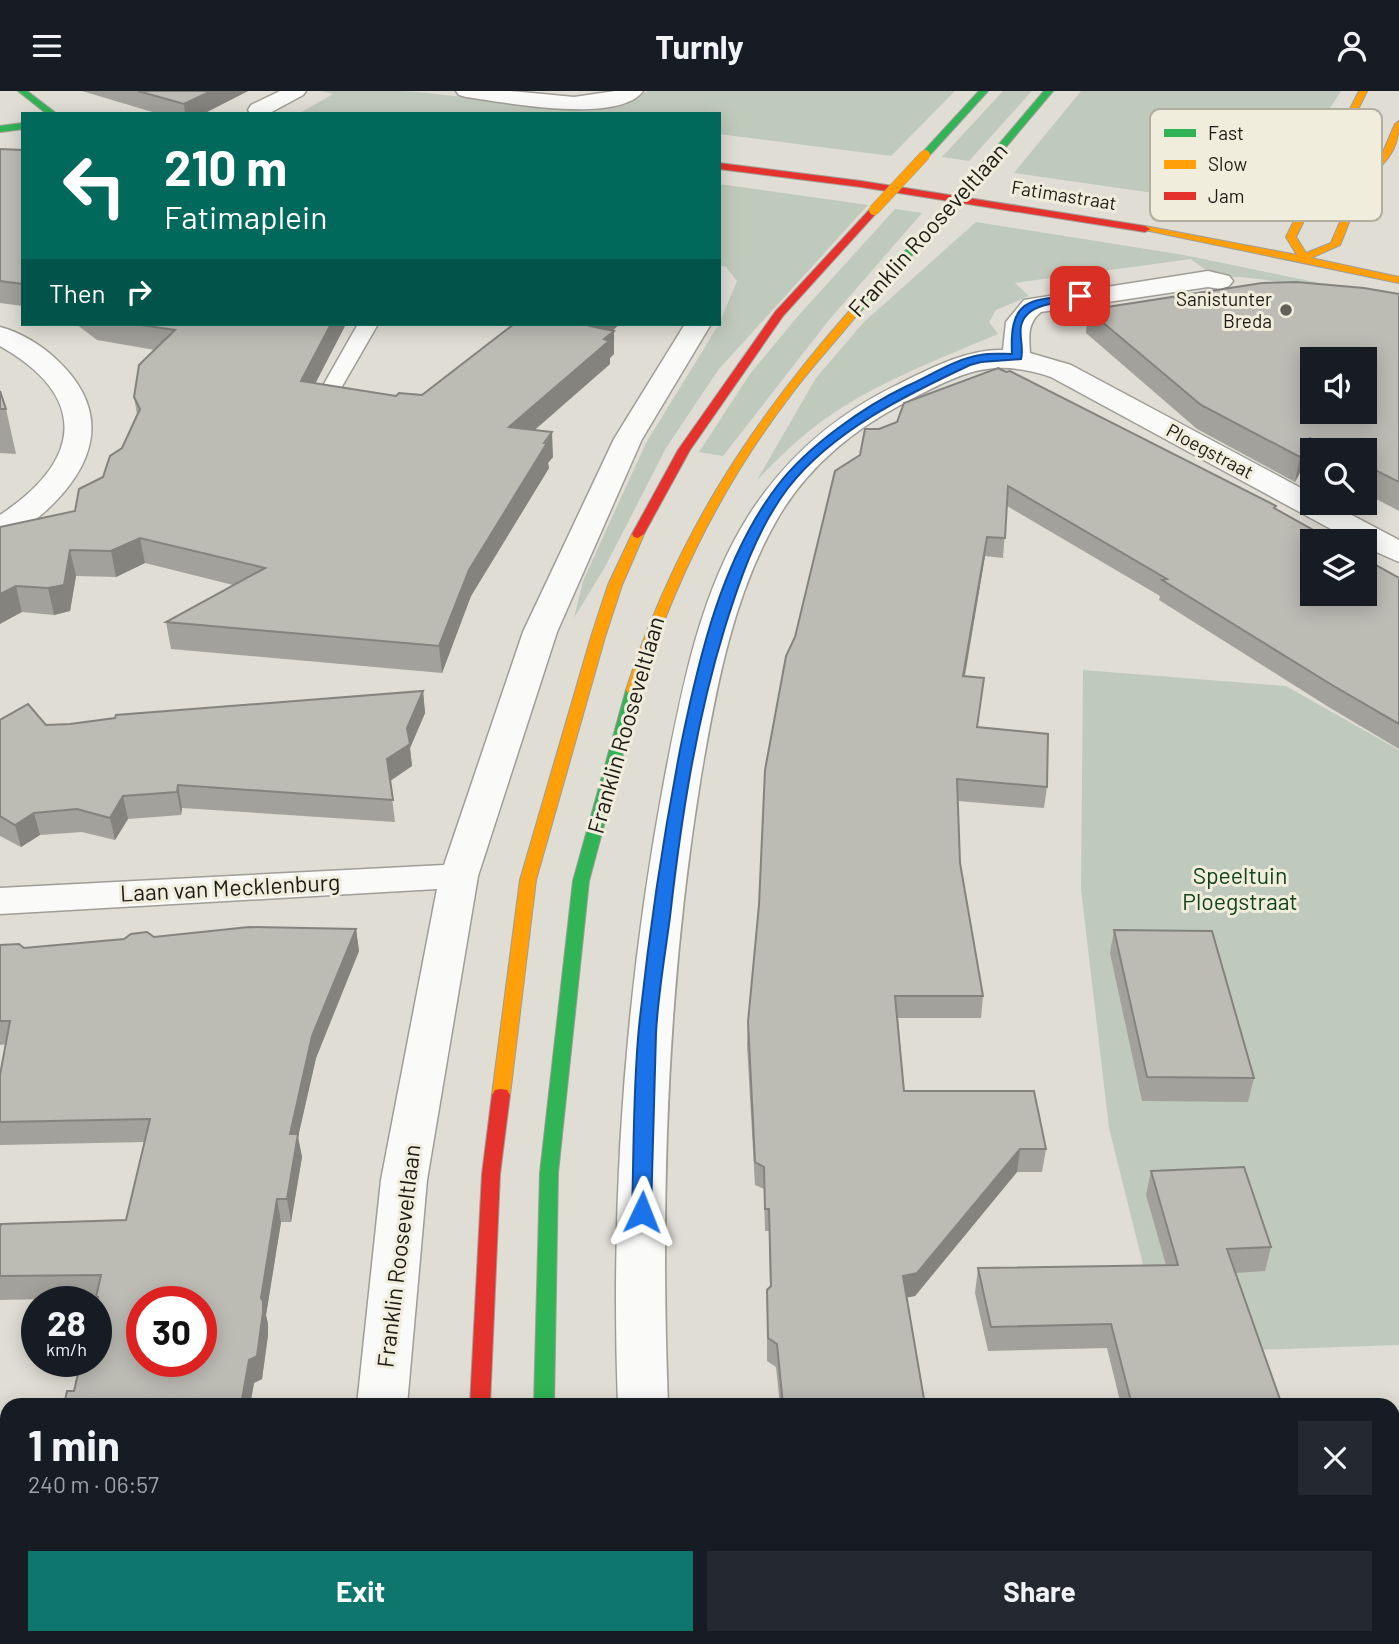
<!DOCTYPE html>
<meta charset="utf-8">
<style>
body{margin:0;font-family:Barlow,sans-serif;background:#242831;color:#f1f3f6;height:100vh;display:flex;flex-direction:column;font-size:26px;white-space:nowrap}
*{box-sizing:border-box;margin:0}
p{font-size:23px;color:#9ea1a6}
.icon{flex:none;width:38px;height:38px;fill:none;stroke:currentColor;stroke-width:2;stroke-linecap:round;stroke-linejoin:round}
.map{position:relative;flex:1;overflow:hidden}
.side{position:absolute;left:0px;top:1307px;width:1400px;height:247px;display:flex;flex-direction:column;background:#171b24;border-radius:21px 21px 0 0;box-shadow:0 4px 18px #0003}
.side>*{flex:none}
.top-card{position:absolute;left:21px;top:21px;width:700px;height:214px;border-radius:0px;box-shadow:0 4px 18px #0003;background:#00695c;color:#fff;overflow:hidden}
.buttons{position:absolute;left:1300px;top:256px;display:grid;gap:14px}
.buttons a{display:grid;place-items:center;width:77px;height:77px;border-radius:0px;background:#171b24;box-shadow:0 4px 18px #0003;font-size:35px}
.speed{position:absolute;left:21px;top:1195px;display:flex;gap:14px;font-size:35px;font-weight:700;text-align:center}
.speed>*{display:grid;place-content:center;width:91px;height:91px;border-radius:50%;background:#171b24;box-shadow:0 4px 18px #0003;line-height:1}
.speed small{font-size:18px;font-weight:400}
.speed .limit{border:10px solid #d22;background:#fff;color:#111}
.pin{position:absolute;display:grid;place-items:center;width:60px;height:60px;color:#fff;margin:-30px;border-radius:14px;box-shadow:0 4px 10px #0006}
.me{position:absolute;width:77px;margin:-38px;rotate:2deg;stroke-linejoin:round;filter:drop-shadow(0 0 5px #0008)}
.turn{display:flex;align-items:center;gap:24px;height:147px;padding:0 28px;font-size:32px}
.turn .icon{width:91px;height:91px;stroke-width:2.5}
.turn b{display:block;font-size:49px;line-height:60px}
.then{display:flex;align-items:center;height:66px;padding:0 28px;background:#0003;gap:14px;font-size:26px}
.round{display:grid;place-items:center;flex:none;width:74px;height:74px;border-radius:0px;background:#242831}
.head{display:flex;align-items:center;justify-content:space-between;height:119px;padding:0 28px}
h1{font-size:42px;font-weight:700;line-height:52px}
.action{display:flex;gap:14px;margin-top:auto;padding:14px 28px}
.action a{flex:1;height:80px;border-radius:0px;background:#0f766e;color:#fff;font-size:28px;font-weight:700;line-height:80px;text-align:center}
.action a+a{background:#242831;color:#f1f3f6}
header{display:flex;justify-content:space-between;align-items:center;height:91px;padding:0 28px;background:#171b24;font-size:32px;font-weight:700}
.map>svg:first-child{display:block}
.green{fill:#c0cabc}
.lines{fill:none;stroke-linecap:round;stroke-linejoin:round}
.lane-casing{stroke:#9f9d96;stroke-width:3}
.street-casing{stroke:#9f9d96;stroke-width:3}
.fast-casing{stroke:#9f9d96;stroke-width:2}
.slow-casing{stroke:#9f9d96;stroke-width:2}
.jam-casing{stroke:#9f9d96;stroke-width:2}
.lane{fill:#fafaf9;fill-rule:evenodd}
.street{fill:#fafaf9;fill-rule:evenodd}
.fast{fill:#30b455;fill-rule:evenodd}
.slow{fill:#ff9f0a;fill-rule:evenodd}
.jam{fill:#e5322d;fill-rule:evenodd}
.fast-bridge-casing{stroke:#9f9d96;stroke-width:11;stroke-linecap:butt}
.slow-bridge-casing{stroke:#9f9d96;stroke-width:11;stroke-linecap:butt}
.fast-bridge{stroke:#30b455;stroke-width:10}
.slow-bridge{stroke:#ff9f0a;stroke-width:10}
.wall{fill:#a2a19b}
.shaded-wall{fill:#84837e}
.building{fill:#bcbbb4;stroke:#84837e;stroke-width:2;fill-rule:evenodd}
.route{fill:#1a73e8;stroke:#114b97;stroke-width:2}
.poi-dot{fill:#615f58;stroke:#f1eddc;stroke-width:2.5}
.labels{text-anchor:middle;stroke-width:6;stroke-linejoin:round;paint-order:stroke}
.far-street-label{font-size:19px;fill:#1d1b15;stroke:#f1eddc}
.far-poi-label{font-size:19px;fill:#1d1b15;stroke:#f1eddc;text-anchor:end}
.street-label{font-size:23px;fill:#1d1b15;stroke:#f1eddc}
.park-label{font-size:23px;fill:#11421e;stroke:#f1eddc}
.key{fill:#f1eddc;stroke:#b1aea0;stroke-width:2}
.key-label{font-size:19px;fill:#1d1b15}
</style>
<header><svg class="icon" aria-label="menu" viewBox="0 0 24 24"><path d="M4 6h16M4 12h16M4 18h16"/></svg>Turnly<svg class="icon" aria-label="person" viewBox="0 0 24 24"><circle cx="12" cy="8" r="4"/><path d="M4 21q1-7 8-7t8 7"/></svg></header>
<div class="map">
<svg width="1399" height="1553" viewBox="0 0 1399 1553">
<rect width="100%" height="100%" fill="#dfddd4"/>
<g class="green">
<path d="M 321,0 C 348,0 375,0 402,0 C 468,3 591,33 648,0 L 955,0 L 891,65 L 719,43 L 719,23 L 298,23 L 333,3 Z"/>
<path d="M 1003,0 L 1032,0 L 969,70 L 942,66 Z"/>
<path d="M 1081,0 L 1341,0 L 1265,118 L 1014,82 Z"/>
<path d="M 719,93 L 868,114 L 719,278 L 666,357 L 605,476 L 574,527 L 583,490 L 646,352 L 719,233 L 737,190 L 726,176 L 719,174 Z"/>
<path d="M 895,118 L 922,122 L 829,229 L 723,365 L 699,361 L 750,283 L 798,225 Z"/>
<path d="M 976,131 L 1184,164 L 1339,196 C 1297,199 1257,182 1216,187 L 1191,168 L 1015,192 L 1029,205 L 996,219 L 989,231 L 998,243 C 939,268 877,291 825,328 C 799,346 779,367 757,389 L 816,287 L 864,231 Z"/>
<path d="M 1083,579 L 1286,595 L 1399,659 L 1399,1254 L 1165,1262 L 1109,1037 L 1081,798 Z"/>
</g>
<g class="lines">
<defs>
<path id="lane" d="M 358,233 L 378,233 L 333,311 L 319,311 L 316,307 Z"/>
<g id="street">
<path d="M 280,0 L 306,0 L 303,4 L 268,23 L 251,23 L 248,19 L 251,14 Z"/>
<path d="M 456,0 L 511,0 L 574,6 L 615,0 L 643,0 C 619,34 503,11 466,6 L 459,4 Z"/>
<path d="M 1208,180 L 1229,185 L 1233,190 L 1229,195 L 1220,198 L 1208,196 L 1041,221 C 1027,232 1029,246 1030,262 L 1071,274 L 1312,403 L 1312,411 L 1327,411 L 1399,449 L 1399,471 L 1365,456 L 1365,450 L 1353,450 L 1051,286 C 990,265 960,283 906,311 C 854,338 809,375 779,425 C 733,503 716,597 701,685 C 667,894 660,1103 668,1314 L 618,1314 C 610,1104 626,892 665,685 C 682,597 700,501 749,424 C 787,365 836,323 899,293 C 931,277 967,258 1003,259 L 1006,231 L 1024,209 Z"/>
<path d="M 685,233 L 711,233 L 642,348 L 557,541 L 478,785 L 427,1089 L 407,1314 L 357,1314 L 381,1089 L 437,798 L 0,823 L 0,797 L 444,774 L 523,541 L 614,348 Z"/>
<path d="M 0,236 C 20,241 41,254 56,268 C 107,315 100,365 54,412 C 39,427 20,442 0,447 L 0,424 C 82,370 90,306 0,255 Z"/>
<path d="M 1399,1525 L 1399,1553 L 1320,1553 L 1323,1547 L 1393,1547 L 1393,1526 Z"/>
<path d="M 331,1547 L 387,1547 L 386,1553 L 330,1553 Z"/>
<rect x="623" y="1547" width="56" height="6"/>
</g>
<g id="fast">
<path d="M 18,0 L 27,0 L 57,23 L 47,23 Z"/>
<path d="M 979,0 L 988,0 L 928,66 L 922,66 L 922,62 Z"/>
<path d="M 1044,0 L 1053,0 L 990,75 L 984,75 L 984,71 Z"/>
<path d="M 23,32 L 23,38 L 0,41 L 0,35 Z"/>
<path d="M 936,127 L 944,129 L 860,221 L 852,221 L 852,217 Z"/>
<path d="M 633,595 L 640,599 L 589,790 L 558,1082 L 554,1314 L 534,1314 L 540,1082 L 573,790 L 626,599 Z"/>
<rect x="458" y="1547" width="22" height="6"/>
<path d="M 529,1547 L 551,1547 L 550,1553 L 528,1553 Z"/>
</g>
<g id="slow">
<path d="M 1359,0 L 1367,0 L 1296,146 L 1306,162 L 1331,152 L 1355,96 L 1380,68 L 1395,33 L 1399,30 C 1399,67 1380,71 1364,97 C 1354,114 1348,136 1340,154 L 1311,167 L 1399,186 L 1399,192 L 1140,138 L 1145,135 L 1297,164 L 1286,146 Z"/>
<path d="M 852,217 L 861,219 C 838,248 812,275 790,305 C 722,394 673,493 640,599 L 638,602 L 628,602 L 626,599 C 675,448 748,335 852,217 Z"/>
<path d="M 638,439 L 644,443 L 622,494 L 605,546 L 536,789 L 510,1004 L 507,1009 L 495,1009 L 492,1004 L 520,789 L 591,546 L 608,494 L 632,443 Z"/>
</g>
<g id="jam">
<path d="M 719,72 L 861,90 L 1145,135 L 1150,138 L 1145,141 L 861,96 L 719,78 Z"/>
<path d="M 871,117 L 879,119 L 783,225 L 690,359 L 644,443 L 638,447 L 634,446 L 632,443 L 678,359 L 775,221 Z"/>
<path d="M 501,998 L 507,999 L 510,1004 L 500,1083 L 490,1314 L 470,1314 L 482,1083 L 492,1004 L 495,999 Z"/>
</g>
</defs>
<use href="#lane" class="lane-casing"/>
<use href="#street" class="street-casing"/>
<use href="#fast" class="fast-casing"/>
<use href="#slow" class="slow-casing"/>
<use href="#jam" class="jam-casing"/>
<use href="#lane" class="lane"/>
<use href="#street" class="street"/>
<use href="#fast" class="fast"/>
<use href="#slow" class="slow"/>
<use href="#jam" class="jam"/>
<defs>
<path id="fast-bridge" d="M 939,129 L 987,73"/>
<path id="slow-bridge" d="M 874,119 L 925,64"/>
</defs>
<use href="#fast-bridge" class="fast-bridge-casing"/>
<use href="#slow-bridge" class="slow-bridge-casing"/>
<use href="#fast-bridge" class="fast-bridge"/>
<use href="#slow-bridge" class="slow-bridge"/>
</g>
<g class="wall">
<path d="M 82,0 L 248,0 L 203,23 L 159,23 Z"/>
<path d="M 0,58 L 23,59 L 23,215 L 0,212 Z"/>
<path d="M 1399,203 L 1399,420 L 1365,402 L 1365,359 L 1312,359 L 1312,376 L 1305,372 L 1295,391 L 1197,338 L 1086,242 L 1088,219 Z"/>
<path d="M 76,233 L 346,233 L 315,293 L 396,305 L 422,304 L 612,240 L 614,240 L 614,263 L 610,267 L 610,273 L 535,339 L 553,366 L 548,372 L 549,377 L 471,505 L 442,582 L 171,558 L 166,531 L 233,494 L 145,472 L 116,486 L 76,485 L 70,520 L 54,524 L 22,521 L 0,436 L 75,420 L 103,386 L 122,357 L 137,323 L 134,306 L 155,259 L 97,249 Z"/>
<path d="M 0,300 L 6,318 L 16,363 L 0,362 Z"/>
<path d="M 835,380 L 1276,415 L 1275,418 L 1399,487 L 1399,658 L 1327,615 L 1159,509 L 1160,505 L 1007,415 L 1003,467 L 985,465 L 965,585 L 978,636 L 1047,696 L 1044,717 L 958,710 L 960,772 L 983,905 L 981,927 L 898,927 L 904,1000 L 1046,1058 L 1042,1081 L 1017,1081 L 915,1205 L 906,1206 L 925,1314 L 780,1314 L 776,1276 L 767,1270 L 767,1199 L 770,1196 L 769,1140 L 765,1140 L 764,1098 L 755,1094 L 747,954 L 748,931 L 795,546 Z"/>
<path d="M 423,600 L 425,622 L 410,657 L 412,675 L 390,690 L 395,731 L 182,717 L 181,724 L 128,728 L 115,749 L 82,741 L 40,744 L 21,756 L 0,745 L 0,629 L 46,634 L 70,633 Z"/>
<path d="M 356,838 L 359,860 L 316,967 L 298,1046 L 302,1066 L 291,1131 L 281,1131 L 266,1224 L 268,1233 L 268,1244 L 262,1288 L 254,1292 L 250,1314 L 64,1314 L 74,1300 L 97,1211 L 96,1207 L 0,1209 L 0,1137 L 126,1129 L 145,1051 L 0,1054 L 0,984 L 6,953 L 0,954 L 0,854 L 24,857 L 154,846 Z"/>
<path d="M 1114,839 L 1254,987 L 1248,1011 L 1142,1010 L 1110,862 Z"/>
<path d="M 1151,1080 L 1271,1156 L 1265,1180 L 1235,1182 L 1282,1314 L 1121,1314 L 1107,1257 L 988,1260 L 975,1202 L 978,1177 L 1166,1174 L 1146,1104 Z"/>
<path d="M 1399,1322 L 1399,1467 L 1393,1467 L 1393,1323 Z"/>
<rect x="0" y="1435" width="7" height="102"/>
</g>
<g class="shaded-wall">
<path d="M 211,0 L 248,0 L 203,23 L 185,23 L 184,13 Z"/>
<path d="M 331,233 L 346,233 L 304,314 L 301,290 Z"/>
<path d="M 593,233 L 620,233 L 591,259 L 590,235 Z"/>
<path d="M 614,240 L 614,263 L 610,267 L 610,273 L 510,360 L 509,336 Z"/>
<path d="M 552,341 L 553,366 L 548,372 L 549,377 L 471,505 L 442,582 L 439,555 L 469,479 Z"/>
<path d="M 1310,347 L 1305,372 L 1295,391 L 1300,366 Z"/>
<path d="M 987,446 L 985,465 L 961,605 L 963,585 Z"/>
<path d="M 140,447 L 145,472 L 116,486 L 111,460 Z"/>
<path d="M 70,459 L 76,485 L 70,520 L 54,524 L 48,497 Z"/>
<path d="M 16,495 L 22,521 L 0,533 L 0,503 Z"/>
<path d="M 423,600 L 425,622 L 410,657 L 412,675 L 390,690 L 387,668 L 407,637 Z"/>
<path d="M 178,694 L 182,717 L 181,724 L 177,701 Z"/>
<path d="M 123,705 L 128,728 L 115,749 L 110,727 Z"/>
<path d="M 34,722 L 40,744 L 21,756 L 15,734 Z"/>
<path d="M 356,838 L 359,860 L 316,967 L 298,1046 L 302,1066 L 291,1131 L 287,1108 L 290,1043 L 312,945 Z"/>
<path d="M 1020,1058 L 1017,1081 L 915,1205 L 900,1208 L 903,1185 Z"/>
<path d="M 277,1108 L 281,1131 L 266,1224 L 268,1233 L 268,1244 L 262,1288 L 254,1292 L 250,1314 L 241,1314 Z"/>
<path d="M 104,1547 L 122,1547 L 116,1553 L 106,1553 Z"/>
</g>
<g class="building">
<path d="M 138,0 L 211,0 L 184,13 Z"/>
<path d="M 0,58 L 23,59 L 23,193 L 0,190 Z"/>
<path d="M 1296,191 L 1364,197 L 1399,203 L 1399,391 L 1365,374 L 1365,359 L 1333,359 L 1310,347 L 1300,366 L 1201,314 L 1088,219 L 1262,192 ZM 1312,268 L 1365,268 L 1365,320 L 1312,320 Z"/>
<path d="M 134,233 L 331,233 L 301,290 L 396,305 L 399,302 L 422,304 L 514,233 L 593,233 L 590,235 L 614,240 L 604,248 L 609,250 L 509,336 L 552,341 L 544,352 L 547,352 L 469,479 L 439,555 L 166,531 L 265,477 L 140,447 L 111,460 L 70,459 L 64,494 L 48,497 L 16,495 L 0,503 L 0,436 L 75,420 L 79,398 L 103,386 L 110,365 L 122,357 L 140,318 L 134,306 L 139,274 L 175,239 Z"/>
<path d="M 998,277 L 1006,281 L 1010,280 L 1276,415 L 1274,417 L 1333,450 L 1312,450 L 1312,502 L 1365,502 L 1365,468 L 1399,487 L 1399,633 L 1332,594 L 1162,489 L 1167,488 L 1008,395 L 1005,447 L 987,446 L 963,585 L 984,587 L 977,636 L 1048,643 L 1047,696 L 957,688 L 960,772 L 983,905 L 895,905 L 904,1000 L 1034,1000 L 1046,1058 L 1020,1058 L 917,1182 L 903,1185 L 925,1314 L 783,1314 L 777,1253 L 768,1247 L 767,1199 L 771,1195 L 769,1118 L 765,1118 L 764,1076 L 755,1071 L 748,931 L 759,814 L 765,679 L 786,565 L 795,546 L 835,380 L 860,364 L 865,338 L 879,338 L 897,331 L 904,312 Z"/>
<path d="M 0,300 L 6,318 L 0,318 Z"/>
<path d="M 423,600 L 407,637 L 410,653 L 387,668 L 393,709 L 178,694 L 177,701 L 123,705 L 110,727 L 77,718 L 34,722 L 15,734 L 0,725 L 0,629 L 28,613 L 46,634 L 70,633 L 115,627 L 116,624 Z"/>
<path d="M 249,836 L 356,838 L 312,945 L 290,1043 L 298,1043 L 287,1108 L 277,1108 L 261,1207 L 263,1210 L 263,1221 L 257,1265 L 249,1269 L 241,1314 L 64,1314 L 67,1300 L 74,1300 L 81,1270 L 96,1270 L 96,1214 L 98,1206 L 96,1206 L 101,1184 L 0,1185 L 0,1137 L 1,1133 L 126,1129 L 150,1028 L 0,1031 L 0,984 L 10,930 L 0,930 L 0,854 L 19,853 L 24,857 L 124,848 L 131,843 L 147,841 L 154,846 ZM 142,1211 L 201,1211 L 201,1270 L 142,1270 Z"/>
<path d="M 1114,839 L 1212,840 L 1254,987 L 1147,986 Z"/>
<path d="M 1244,1076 L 1271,1156 L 1227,1158 L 1282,1314 L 1132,1314 L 1111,1233 L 991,1236 L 978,1177 L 1178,1174 L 1151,1080 Z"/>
<path d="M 1399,1322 L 1399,1444 L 1393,1444 L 1393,1323 Z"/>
<rect x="0" y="1435" width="7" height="79"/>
</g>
<path class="route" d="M 1080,202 L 1085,205 L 1083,208 C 1064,212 1026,210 1021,235 C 1019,246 1024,258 1021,268 L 981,271 L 970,274 C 906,304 832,340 788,397 C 757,438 740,488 725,536 C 696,630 681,728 670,826 C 665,864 658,903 656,942 C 654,1001 653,1061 651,1121 L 648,1126 L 642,1128 L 635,1126 L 632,1121 C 634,1060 633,997 639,936 C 649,842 663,747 681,654 C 699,566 722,467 778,394 C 808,355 863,316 907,295 C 930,285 955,268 980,264 C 990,262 1001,263 1012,263 C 1009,204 1031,211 1080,202 Z"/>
<circle class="poi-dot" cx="1286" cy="219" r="7"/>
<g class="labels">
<g class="far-street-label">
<text transform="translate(1064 104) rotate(9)" y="7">Fatimastraat</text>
<text transform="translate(1210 360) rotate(28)" y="7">Ploegstraat</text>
</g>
<g class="far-poi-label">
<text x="1272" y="215">Sanistunter<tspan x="1272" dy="22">Breda</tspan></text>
</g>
<g class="street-label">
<text transform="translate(928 139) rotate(-48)" y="8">Franklin Rooseveltlaan</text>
<text transform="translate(626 634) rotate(-74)" y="8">Franklin Rooseveltlaan</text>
<text transform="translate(230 797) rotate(-3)" y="8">Laan van Mecklenburg</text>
<text transform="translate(399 1165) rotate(-83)" y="8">Franklin Rooseveltlaan</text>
</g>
<g class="park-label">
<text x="1240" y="793">Speeltuin<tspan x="1240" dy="26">Ploegstraat</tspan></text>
</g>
</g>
<rect x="1150" y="18" width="232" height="112" rx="10" class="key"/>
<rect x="1164" y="38" width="32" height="8" fill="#30b455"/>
<rect x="1164" y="69" width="32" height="9" fill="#ff9f0a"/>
<rect x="1164" y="101" width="32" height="8" fill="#e5322d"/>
<g class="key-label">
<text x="1208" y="49">Fast</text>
<text x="1208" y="80">Slow</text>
<text x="1208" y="112">Jam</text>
</g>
</svg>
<div class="buttons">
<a><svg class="icon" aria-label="sound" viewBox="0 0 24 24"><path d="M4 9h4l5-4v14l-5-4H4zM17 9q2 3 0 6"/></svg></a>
<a><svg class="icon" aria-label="search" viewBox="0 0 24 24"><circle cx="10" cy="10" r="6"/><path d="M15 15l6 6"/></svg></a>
<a><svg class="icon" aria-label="layers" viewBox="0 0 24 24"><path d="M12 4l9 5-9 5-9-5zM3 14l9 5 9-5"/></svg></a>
</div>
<div class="speed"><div>28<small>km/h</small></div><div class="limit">30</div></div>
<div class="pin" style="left:1080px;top:205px;background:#d93025"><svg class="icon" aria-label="arrive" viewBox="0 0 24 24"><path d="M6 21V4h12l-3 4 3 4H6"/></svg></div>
<svg class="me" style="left:642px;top:1121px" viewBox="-20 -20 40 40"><path d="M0-17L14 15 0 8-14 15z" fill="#1a73e8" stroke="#fff" stroke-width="4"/></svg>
<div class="top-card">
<div class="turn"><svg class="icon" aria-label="left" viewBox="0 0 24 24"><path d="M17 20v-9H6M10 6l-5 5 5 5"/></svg><div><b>210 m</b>Fatimaplein</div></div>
<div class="then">Then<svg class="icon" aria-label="right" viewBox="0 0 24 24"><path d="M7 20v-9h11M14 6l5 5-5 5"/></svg></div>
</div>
<section class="side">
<div class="head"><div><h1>1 min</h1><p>240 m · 06:57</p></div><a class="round"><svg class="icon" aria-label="close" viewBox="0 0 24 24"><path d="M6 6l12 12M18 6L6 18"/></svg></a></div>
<div class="action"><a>Exit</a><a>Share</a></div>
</section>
</div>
